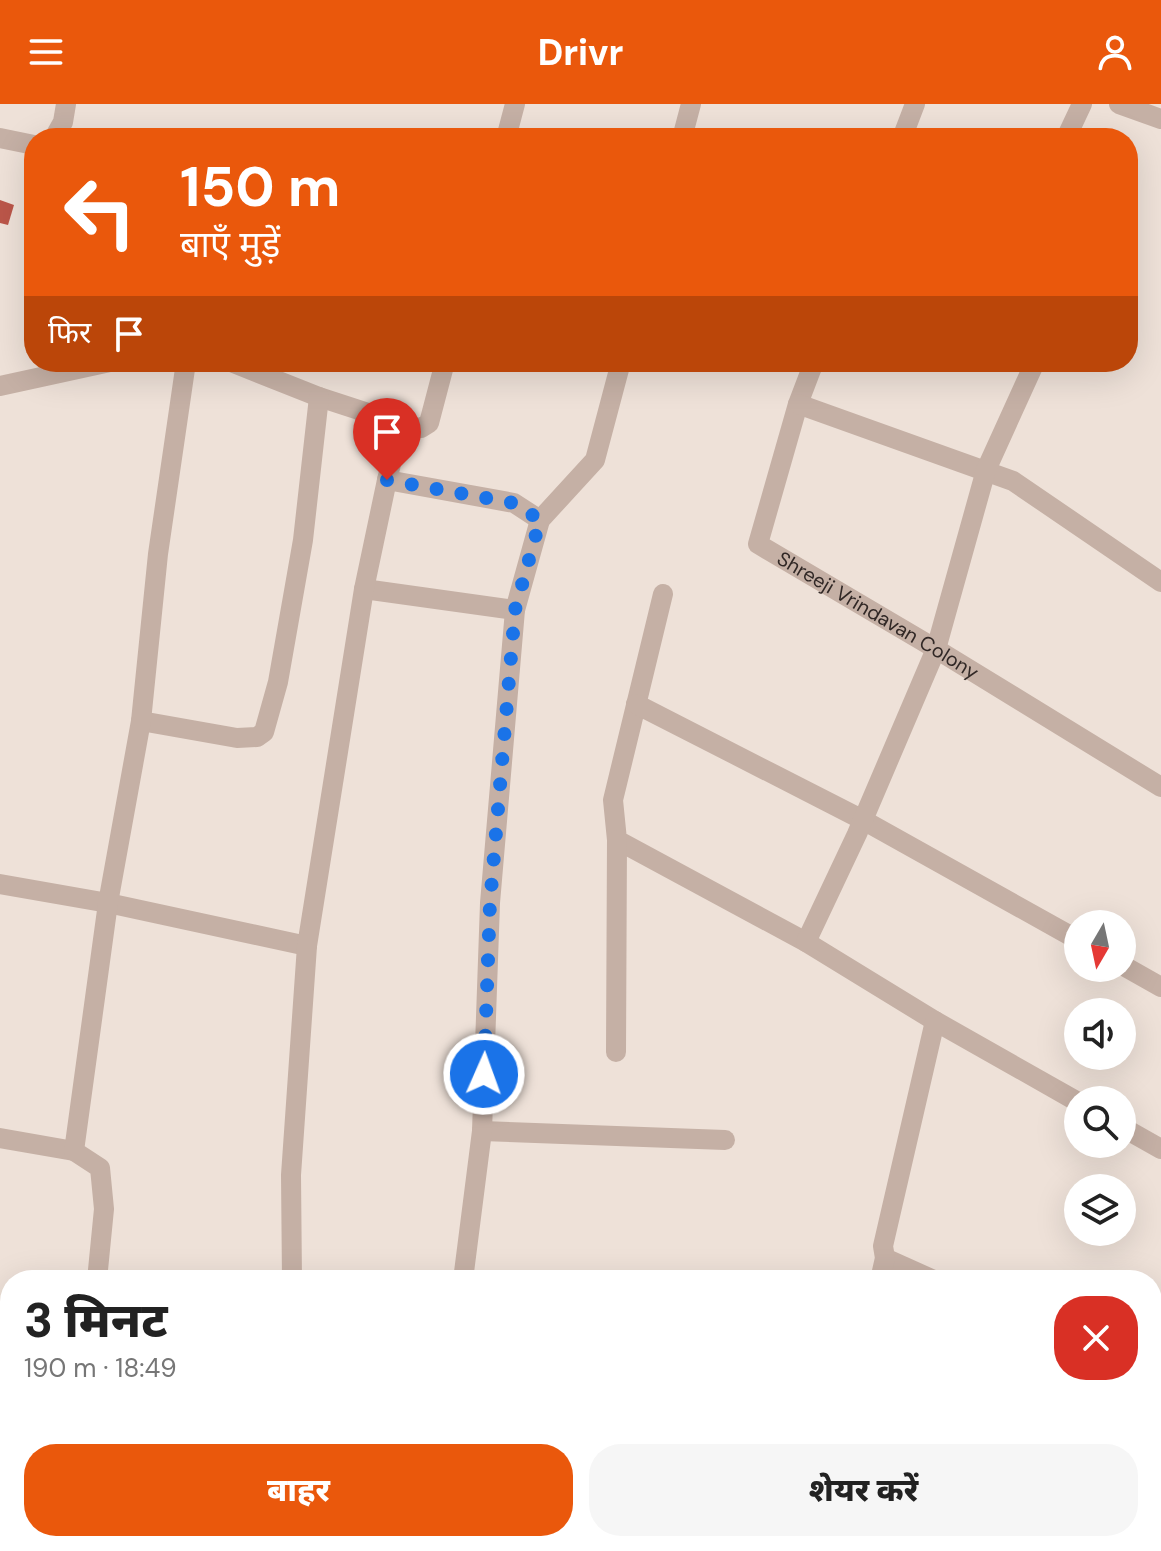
<!DOCTYPE html>
<html lang="hi">
<meta charset="utf-8">
<style>
body{margin:0;font-family:"DM Sans","Noto Sans Devanagari",sans-serif;background:#f6f6f6;color:#222;height:100vh;display:flex;flex-direction:column;font-size:30px;white-space:nowrap}
*{box-sizing:border-box;margin:0}
p{font-size:26px;color:#767676}
.icon{flex:none;width:44px;height:44px;fill:none;stroke:currentColor;stroke-width:2;stroke-linecap:round;stroke-linejoin:round}
.map{position:relative;flex:1;overflow:hidden}
.panel{position:absolute;left:0px;top:1166px;width:1162px;height:282px;display:flex;flex-direction:column;background:#fff;border-radius:32px 32px 0 0;box-shadow:0 8px 32px #0002}
.panel>*{flex:none}
.hud{position:absolute;left:24px;top:24px;width:1114px;height:244px;border-radius:32px;box-shadow:0 8px 32px #0002;background:#ea580c;color:#fff;overflow:hidden}
.needle{width:52px;rotate:189deg}
.fabs{position:absolute;left:1064px;top:806px;display:grid;gap:16px}
.fabs a{display:grid;place-items:center;width:72px;height:72px;border-radius:50%;background:#fff;box-shadow:0 8px 32px #0002;font-size:40px}
.pin{position:absolute;display:grid;place-items:center;width:68px;height:68px;color:#fff;margin:-82px -34px;border-radius:50% 50% 50% 0;rotate:-45deg;box-shadow:0 0 8px #0007}
.pin .icon{rotate:45deg}
.me{position:absolute;width:88px;margin:-44px;rotate:2deg;stroke-linejoin:round;filter:drop-shadow(0 0 6px #0008)}
.turn{display:flex;align-items:center;gap:28px;height:168px;padding:0 24px;font-size:36px}
.turn .icon{width:104px;height:104px;stroke-width:2.5}
.turn b{display:block;font-size:56px;line-height:68px}
.then{display:flex;align-items:center;height:76px;padding:0 24px;background:#0003;gap:16px;font-size:30px}
.round{display:grid;place-items:center;flex:none;width:84px;height:84px;border-radius:32px;background:#f6f6f6}
.summary{display:flex;align-items:center;justify-content:space-between;height:136px;padding:0 24px}
h1{font-size:48px;font-weight:800;line-height:60px}
.action{display:flex;gap:16px;margin-top:auto;padding:16px 24px}
.action a{flex:1;height:92px;border-radius:32px;background:#ea580c;color:#fff;font-size:32px;font-weight:800;line-height:92px;text-align:center}
.action a+a{background:#f6f6f6;color:#222}
header{display:flex;justify-content:space-between;align-items:center;height:104px;padding:0 24px;background:#ea580c;color:#fff;font-size:36px;font-weight:800}
.map>svg:first-child{display:block}
.building{fill:#bb5649}
.lines{fill:none;stroke-linecap:round;stroke-linejoin:round}
.street{stroke:#c5b0a5;stroke-width:20}
.route{stroke:#1a73e8;stroke-width:14;stroke-dasharray:0 25.2}
.labels{text-anchor:middle;stroke-width:8;stroke-linejoin:round;paint-order:stroke}
.street-label{font-size:20px;fill:#312826;stroke:#f7ebe4}
</style>
<header><svg class="icon" aria-label="menu" viewBox="0 0 24 24"><path d="M4 6h16M4 12h16M4 18h16"/></svg>Drivr<svg class="icon" aria-label="person" viewBox="0 0 24 24"><circle cx="12" cy="8" r="4"/><path d="M4 21q1-7 8-7t8 7"/></svg></header>
<div class="map">
<svg width="1161" height="1447" viewBox="0 0 1161 1447">
<rect width="100%" height="100%" fill="#eee1d8"/>
<path class="building" d="M 0,96 L 14,101 L 8,121 L 0,119 Z"/>
<g class="lines">
<g class="street">
<path d="M 1119,0 L 1161,15"/>
<path d="M 0,34 L 34,41"/>
<path d="M 54,34 L 63,18 L 66,0"/>
<path d="M 506,34 L 515,0"/>
<path d="M 682,34 L 691,0"/>
<path d="M 902,34 L 915,0"/>
<path d="M 1066,34 L 1082,0"/>
<path d="M 231,258 L 319,293 L 411,323 L 421,324 L 429,319 L 445,258"/>
<path id="s1" d="M 814,258 L 798,300 L 758,440 L 936,545 L 1161,683"/>
<path d="M 0,282 L 110,258"/>
<path d="M 798,300 L 1013,377 L 1161,478"/>
<path d="M 387,376 L 514,399 L 540,416"/>
<path d="M 364,485 L 515,506"/>
<path d="M 663,490 L 613,696 L 617,736 L 806,838"/>
<path d="M 636,600 L 863,716 L 1078,836"/>
<path d="M 141,617 L 237,634 L 257,633 L 264,628 L 278,578 L 303,436 L 319,293"/>
<path d="M 0,780 L 108,799 L 307,842"/>
<path d="M 1122,861 L 1161,883"/>
<path d="M 935,917 L 806,838 L 857,730 L 936,545 L 986,366 L 1035,258"/>
<path d="M 616,948 L 617,736"/>
<path d="M 1122,1023 L 1161,1045"/>
<path d="M 482,1027 L 725,1036"/>
<path d="M 0,1034 L 74,1047"/>
<path d="M 885,1154 L 934,1176"/>
<path d="M 97,1176 L 104,1105 L 100,1064 L 74,1047 L 108,799 L 141,617 L 158,450 L 186,258"/>
<path d="M 292,1176 L 291,1071 L 307,842 L 364,485 L 387,376 L 401,320"/>
<path d="M 463,1176 L 482,1027 L 490,799 L 515,506 L 540,416 L 595,356 L 621,258"/>
<path d="M 880,1176 L 885,1154 L 883,1142 L 935,917 L 1078,998"/>
<path d="M 1152,1277 L 1161,1282"/>
<path d="M 295,1438 L 296,1447"/>
<path d="M 71,1447 L 72,1438"/>
<path d="M 629,1447 L 629,1438"/>
<path d="M 816,1447 L 818,1438"/>
</g>
</g>
<g class="lines">
<path class="route" d="M 387,376 L 514,399 L 540,416 L 515,506 L 490,799 L 484,970"/>
</g>
<g class="labels">
<g class="street-label">
<text dy="7" stroke="none"><textPath href="#s1" startOffset="330">Shreeji Vrindavan Colony</textPath></text>
</g>
</g>
</svg>
<div class="fabs">
<a><svg class="needle" viewBox="-14 -14 28 28"><path d="M0-13l5 13h-10z" fill="#e53935"/><path d="M0 13l5-13h-10z" fill="#767676"/></svg></a>
<a><svg class="icon" aria-label="sound" viewBox="0 0 24 24"><path d="M4 9h4l5-4v14l-5-4H4zM17 9q2 3 0 6"/></svg></a>
<a><svg class="icon" aria-label="search" viewBox="0 0 24 24"><circle cx="10" cy="10" r="6"/><path d="M15 15l6 6"/></svg></a>
<a><svg class="icon" aria-label="layers" viewBox="0 0 24 24"><path d="M12 4l9 5-9 5-9-5zM3 14l9 5 9-5"/></svg></a>
</div>
<div class="pin" style="left:387px;top:376px;background:#d93025"><svg class="icon" aria-label="arrive" viewBox="0 0 24 24"><path d="M6 21V4h12l-3 4 3 4H6"/></svg></div>
<svg class="me" style="left:484px;top:970px" viewBox="-20 -20 40 40"><circle r="17" fill="#1a73e8" stroke="#fff" stroke-width="3"/><path d="M0-11L8 9 0 5-8 9z" fill="#fff"/></svg>
<div class="hud">
<div class="turn"><svg class="icon" aria-label="left" viewBox="0 0 24 24"><path d="M17 20v-9H6M10 6l-5 5 5 5"/></svg><div><b>150 m</b>बाएँ मुड़ें</div></div>
<div class="then">फिर<svg class="icon" aria-label="arrive" viewBox="0 0 24 24"><path d="M6 21V4h12l-3 4 3 4H6"/></svg></div>
</div>
<section class="panel">
<div class="summary"><div><h1>3 मिनट</h1><p>190 m · 18:49</p></div><a class="round" style="background:#d93025;color:#fff"><svg class="icon" aria-label="close" viewBox="0 0 24 24"><path d="M6 6l12 12M18 6L6 18"/></svg></a></div>
<div class="action"><a>बाहर</a><a>शेयर करें</a></div>
</section>
</div>
